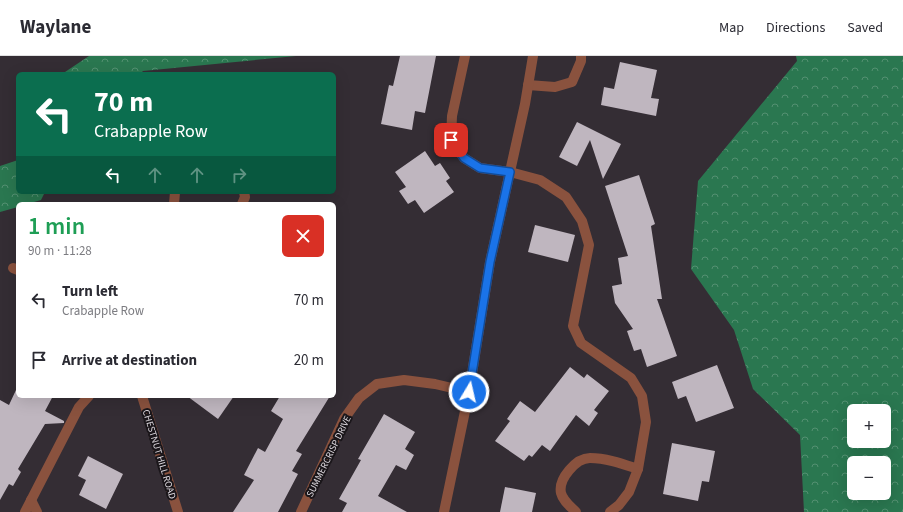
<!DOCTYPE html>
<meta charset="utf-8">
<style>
body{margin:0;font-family:"Source Sans 3",sans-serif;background:#f2f2f3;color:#2b2b33;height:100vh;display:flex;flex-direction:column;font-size:15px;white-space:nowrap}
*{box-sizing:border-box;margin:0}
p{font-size:13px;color:#7c7c81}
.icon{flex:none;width:22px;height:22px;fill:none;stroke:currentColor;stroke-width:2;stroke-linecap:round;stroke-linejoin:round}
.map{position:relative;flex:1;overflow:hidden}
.sheet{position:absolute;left:16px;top:146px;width:320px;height:196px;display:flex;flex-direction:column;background:#fff;border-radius:6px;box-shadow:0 4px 16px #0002}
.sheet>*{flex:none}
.guide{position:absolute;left:16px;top:16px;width:320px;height:122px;border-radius:6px;box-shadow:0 4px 16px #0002;background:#0b6e4f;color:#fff;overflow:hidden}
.fabs{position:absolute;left:847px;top:348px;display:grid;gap:8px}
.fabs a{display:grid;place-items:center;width:44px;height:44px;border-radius:6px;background:#fff;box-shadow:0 4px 16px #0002;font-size:20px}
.pin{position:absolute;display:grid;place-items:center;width:34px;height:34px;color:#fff;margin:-17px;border-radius:8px;box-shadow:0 2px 6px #0006}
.me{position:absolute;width:44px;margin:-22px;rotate:9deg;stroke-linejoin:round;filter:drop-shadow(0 0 3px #0008)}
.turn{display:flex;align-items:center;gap:14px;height:84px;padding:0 12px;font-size:18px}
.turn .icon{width:52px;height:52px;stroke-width:2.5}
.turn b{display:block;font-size:28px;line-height:34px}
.lanes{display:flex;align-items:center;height:38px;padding:0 12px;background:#0003;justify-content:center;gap:20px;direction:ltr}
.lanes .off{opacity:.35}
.round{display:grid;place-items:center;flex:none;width:42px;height:42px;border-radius:6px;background:#f2f2f3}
.headline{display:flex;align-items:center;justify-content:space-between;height:68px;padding:0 12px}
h1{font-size:24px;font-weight:600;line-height:30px;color:#1e9e55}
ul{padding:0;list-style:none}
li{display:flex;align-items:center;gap:12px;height:60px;padding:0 12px}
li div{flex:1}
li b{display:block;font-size:15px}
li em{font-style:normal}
header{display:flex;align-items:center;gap:24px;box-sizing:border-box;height:56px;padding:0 20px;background:#fff;border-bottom:1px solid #e1e1e2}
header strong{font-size:19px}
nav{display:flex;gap:22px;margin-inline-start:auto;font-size:14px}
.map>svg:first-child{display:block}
.forest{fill:url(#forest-crowns);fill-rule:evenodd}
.building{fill:#bfb6bf}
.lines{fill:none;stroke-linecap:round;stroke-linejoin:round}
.street{stroke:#8a523e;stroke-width:10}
.route-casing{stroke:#114b97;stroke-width:10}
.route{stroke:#1a73e8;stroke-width:7}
.labels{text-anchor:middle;stroke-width:4;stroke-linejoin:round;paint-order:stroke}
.street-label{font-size:10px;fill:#ded9df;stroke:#1a161a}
</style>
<header>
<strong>Waylane</strong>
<nav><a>Map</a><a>Directions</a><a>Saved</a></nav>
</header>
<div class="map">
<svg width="903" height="456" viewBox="0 0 903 456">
<defs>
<pattern id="forest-crowns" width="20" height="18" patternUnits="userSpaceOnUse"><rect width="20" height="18" fill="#2a7750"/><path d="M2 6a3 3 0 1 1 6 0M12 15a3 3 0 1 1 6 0" fill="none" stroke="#539071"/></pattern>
</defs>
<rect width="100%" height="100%" fill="#342d34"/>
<g class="forest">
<path d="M 89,0 L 296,0 L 143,15 L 140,18 L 62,18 Z"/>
<path d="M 796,0 L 903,0 L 903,456 L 804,456 L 800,379 L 753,333 L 734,274 L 691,213 L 698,125 L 797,5 ZM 854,355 L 884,355 L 884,385 L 854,385 ZM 854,407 L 884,407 L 884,437 L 854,437 Z"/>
<path d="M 18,104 L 18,136 L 45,136 L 41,144 L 27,148 L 18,148 L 18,151 L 0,156 L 0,110 Z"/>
</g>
<g class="building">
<path d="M 400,0 L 436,0 L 425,57 L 415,55 L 412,74 L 381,68 L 389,29 L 393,30 Z"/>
<path d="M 620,6 L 657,14 L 651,42 L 659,43 L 656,60 L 601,49 L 604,31 L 614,33 Z"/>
<path d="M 577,66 L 621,88 L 603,123 L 590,84 L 577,110 L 559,101 Z"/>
<path d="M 425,95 L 435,110 L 440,107 L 450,122 L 446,125 L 454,136 L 424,157 L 415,144 L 408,148 L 399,135 L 406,131 L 395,116 Z"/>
<path d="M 639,119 L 655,168 L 651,170 L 662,243 L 657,243 L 677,300 L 647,311 L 641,293 L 634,295 L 627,275 L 633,273 L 615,247 L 612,230 L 622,228 L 618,202 L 628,200 L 605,130 Z"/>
<path d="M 535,169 L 575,179 L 568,206 L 528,196 Z"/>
<path d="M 717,309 L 734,352 L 696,366 L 686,340 L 678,343 L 672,326 Z"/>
<path d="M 570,311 L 584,322 L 587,318 L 609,335 L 594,354 L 598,357 L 589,370 L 576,359 L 550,395 L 542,389 L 532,401 L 529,399 L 524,405 L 495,385 L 510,365 L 507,363 L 520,345 L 535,356 Z"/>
<path d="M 16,334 L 18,335 L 18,340 L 53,340 L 45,355 L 64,365 L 64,367 L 45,368 L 18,413 L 21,416 L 13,430 L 9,428 L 0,444 L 0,344 L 9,349 Z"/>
<path d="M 187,340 L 234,340 L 218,363 Z"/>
<path d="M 280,340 L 330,340 L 296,395 L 302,398 L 292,415 L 298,418 L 278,456 L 233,456 L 254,424 L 244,419 L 258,392 L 265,396 L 283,363 L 271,355 Z"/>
<path d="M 384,358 L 415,376 L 405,393 L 414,399 L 406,414 L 396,409 L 378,440 L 407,456 L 342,456 L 347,447 L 339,443 L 361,404 L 358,403 Z"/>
<path d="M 672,387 L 715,395 L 709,426 L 702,425 L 698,445 L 663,438 Z"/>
<path d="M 88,400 L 123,418 L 106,453 L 79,439 L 86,424 L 78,420 Z"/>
<path d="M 505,431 L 536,437 L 532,456 L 500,456 Z"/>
</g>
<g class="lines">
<g class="street">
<path d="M 465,0 L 452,60 L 451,84 L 464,102 L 480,112 L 510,116 L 540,124 L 566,141 L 582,165 L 589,189 L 573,270 L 581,287 L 631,322 L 642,340 L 646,366 L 638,413 L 629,436 L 619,449 L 610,456"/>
<path d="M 528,29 L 555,31 L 572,26 L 581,5 L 581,0"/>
<path d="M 174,148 L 175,136"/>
<path d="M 242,148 L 245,141 L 244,136"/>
<path d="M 13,212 L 18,214"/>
<path d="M 142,340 L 178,456"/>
<path d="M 31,444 L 37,456"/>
<path d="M 25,456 L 79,351 L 89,340"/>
<path d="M 301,456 L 344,363 L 359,342 L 377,328 L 404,324 L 435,328 L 469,336"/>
<path d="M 444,456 L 469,336 L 490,206 L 525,48 L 533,0"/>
<path d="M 576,456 C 570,450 563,445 561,437 C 558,423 576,402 590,402 C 607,402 623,408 638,413"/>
</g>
</g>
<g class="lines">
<defs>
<path id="route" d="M 451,84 L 464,102 L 480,112 L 510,116 L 490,206 L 469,336"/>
</defs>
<use href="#route" class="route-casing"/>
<use href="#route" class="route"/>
</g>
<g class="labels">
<g class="street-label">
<text transform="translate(160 398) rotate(73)" y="4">CHESTNUT HILL ROAD</text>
<text transform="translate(328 400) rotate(-64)" y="4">SUMMERCRISP DRIVE</text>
</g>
</g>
</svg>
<div class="fabs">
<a>+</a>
<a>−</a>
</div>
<div class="pin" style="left:451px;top:84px;background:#d93025"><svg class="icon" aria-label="arrive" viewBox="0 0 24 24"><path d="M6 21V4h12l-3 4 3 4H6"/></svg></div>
<svg class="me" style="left:469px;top:336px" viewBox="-20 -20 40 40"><circle r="17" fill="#1a73e8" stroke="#fff" stroke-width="3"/><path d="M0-11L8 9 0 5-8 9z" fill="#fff"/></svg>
<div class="guide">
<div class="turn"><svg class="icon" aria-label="left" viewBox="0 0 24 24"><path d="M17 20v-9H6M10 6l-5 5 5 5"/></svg><div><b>70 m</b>Crabapple Row</div></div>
<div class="lanes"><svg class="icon" aria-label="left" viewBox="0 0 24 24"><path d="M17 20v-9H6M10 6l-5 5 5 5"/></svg><svg class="icon off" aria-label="ahead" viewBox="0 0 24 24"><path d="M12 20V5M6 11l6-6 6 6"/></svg><svg class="icon off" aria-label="ahead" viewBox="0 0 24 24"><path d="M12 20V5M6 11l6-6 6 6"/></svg><svg class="icon off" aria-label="right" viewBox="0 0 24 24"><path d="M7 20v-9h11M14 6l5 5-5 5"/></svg></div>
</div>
<section class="sheet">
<div class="headline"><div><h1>1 min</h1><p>90 m · 11:28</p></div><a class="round" style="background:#d93025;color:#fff"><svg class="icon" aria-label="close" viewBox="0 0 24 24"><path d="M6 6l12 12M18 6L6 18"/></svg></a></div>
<ul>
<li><svg class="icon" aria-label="left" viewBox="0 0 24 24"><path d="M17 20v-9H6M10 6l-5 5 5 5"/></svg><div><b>Turn left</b><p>Crabapple Row</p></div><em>70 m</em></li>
<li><svg class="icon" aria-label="arrive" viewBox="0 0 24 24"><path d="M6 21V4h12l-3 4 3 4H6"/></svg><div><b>Arrive at destination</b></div><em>20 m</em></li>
</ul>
</section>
</div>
